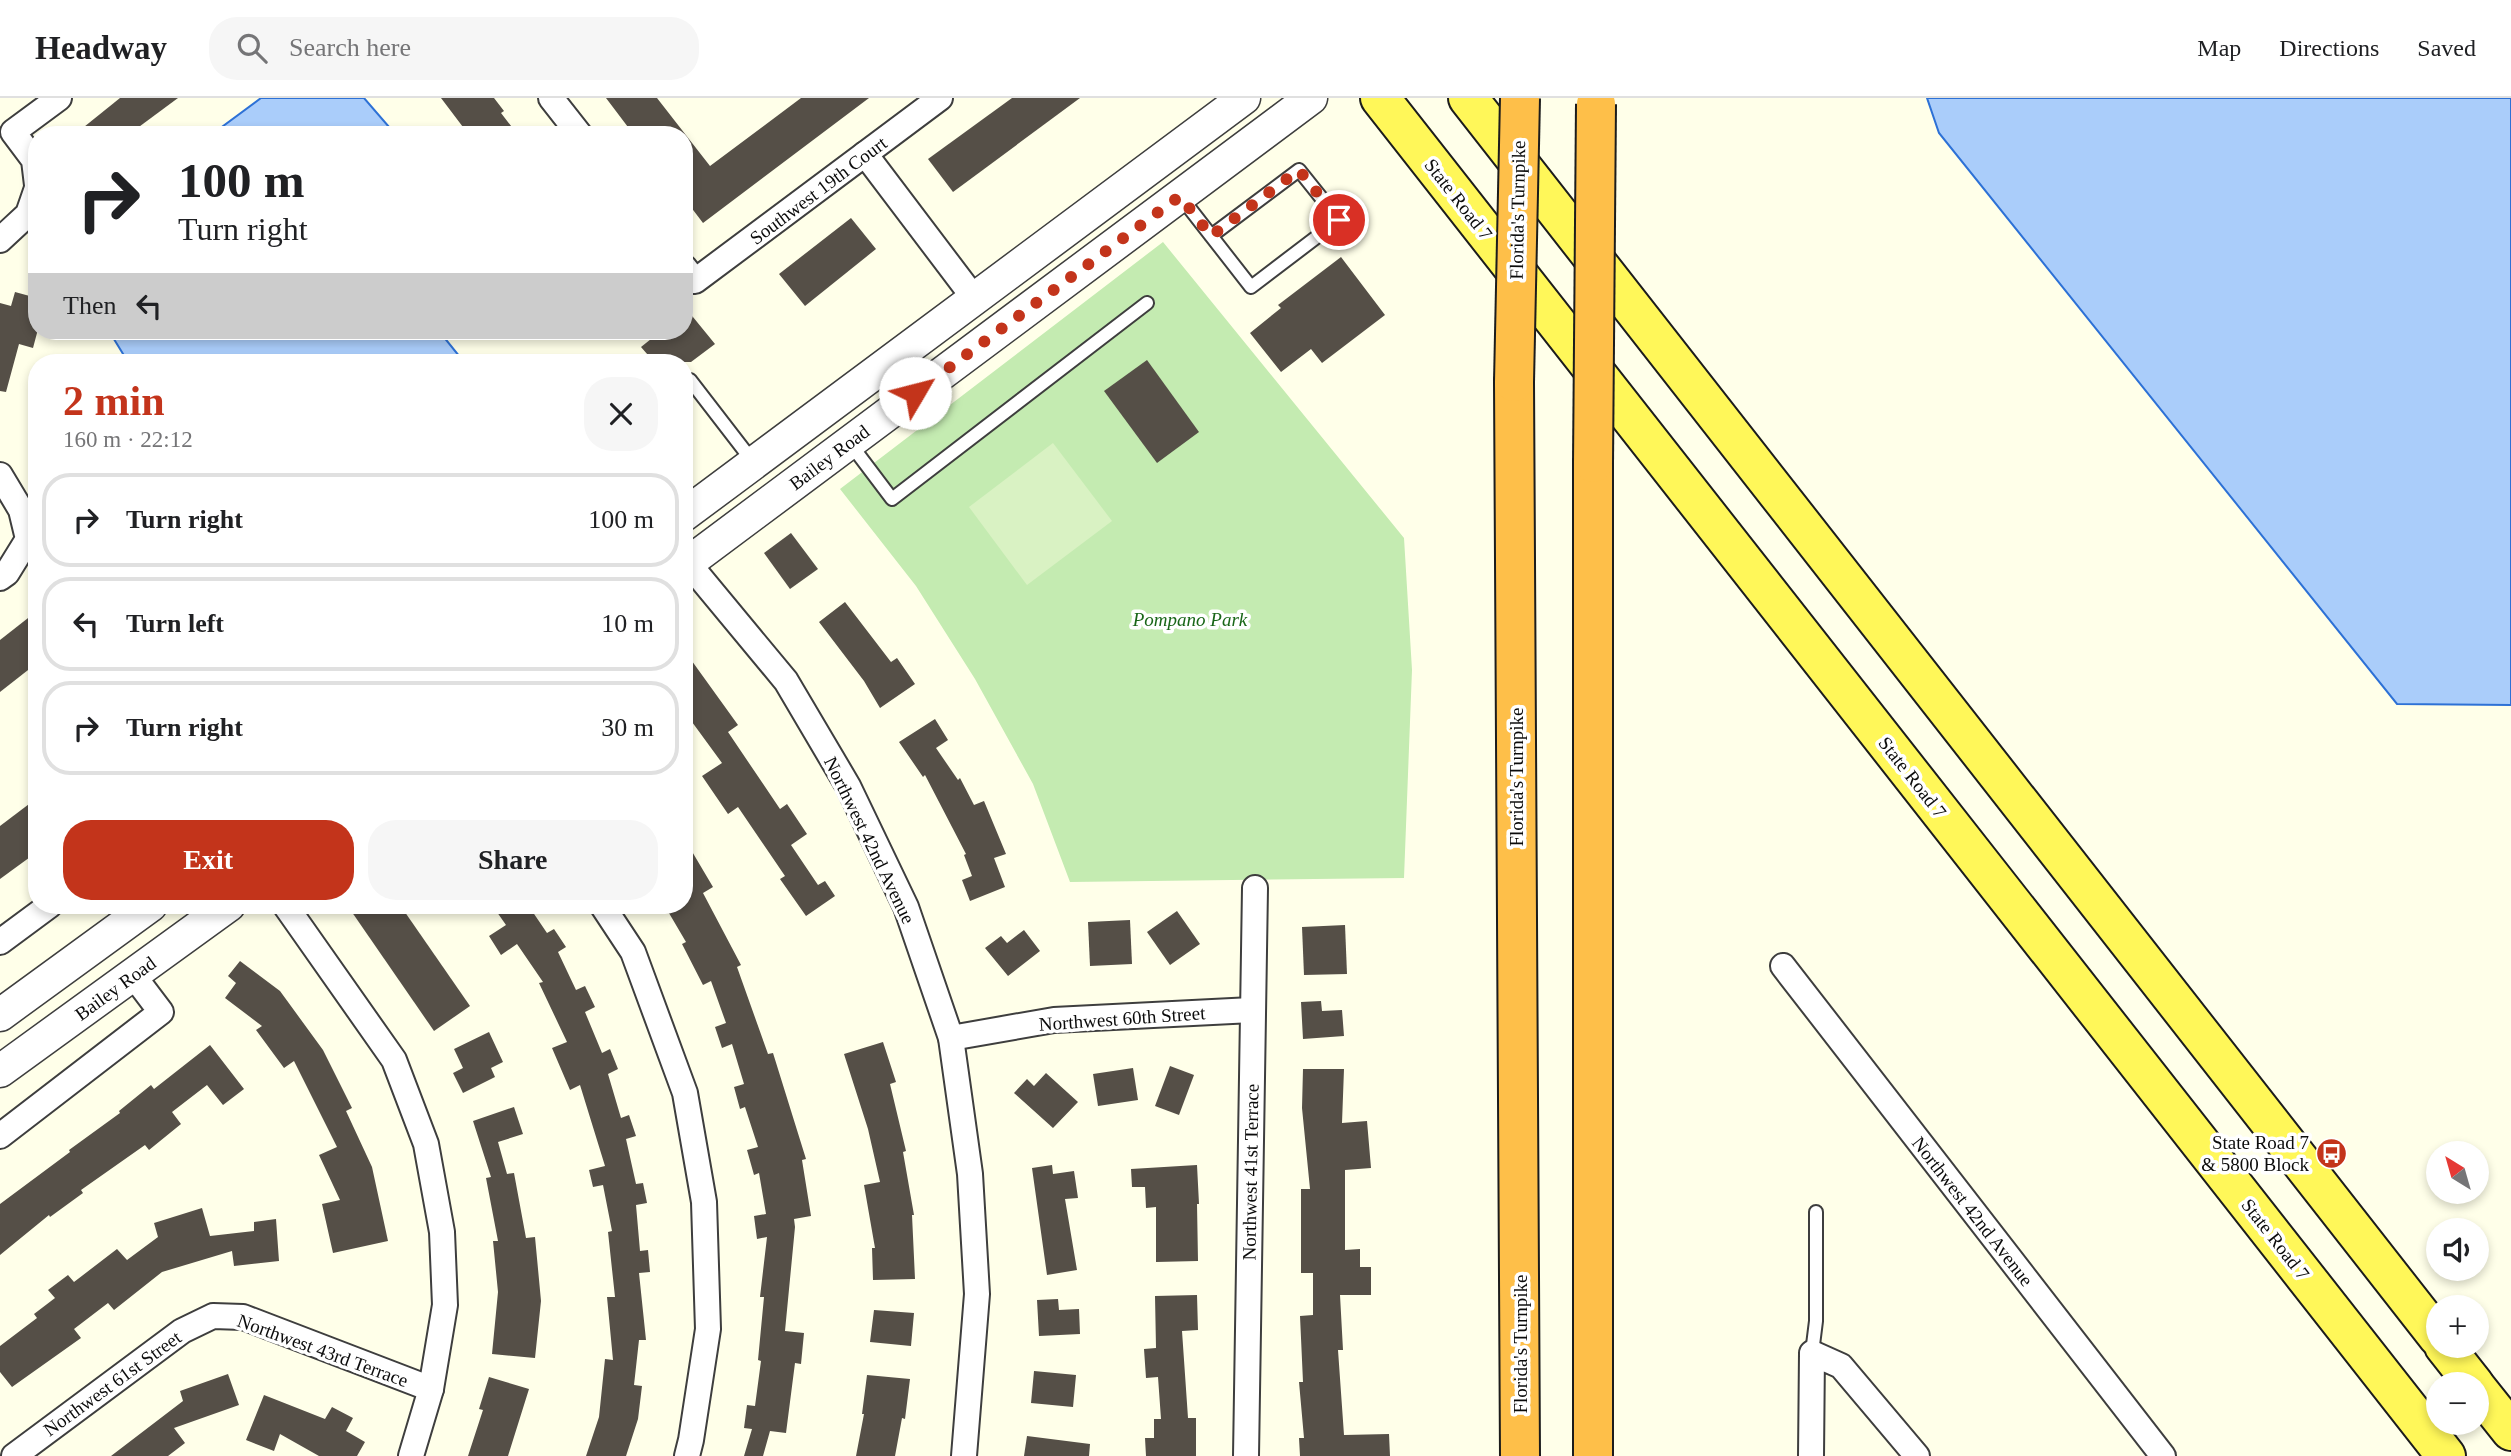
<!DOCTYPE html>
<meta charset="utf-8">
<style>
body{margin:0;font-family:"Times New Roman",serif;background:#f6f6f6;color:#202124;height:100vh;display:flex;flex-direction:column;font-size:26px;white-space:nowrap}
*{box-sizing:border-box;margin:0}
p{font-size:23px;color:#757577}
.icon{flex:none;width:38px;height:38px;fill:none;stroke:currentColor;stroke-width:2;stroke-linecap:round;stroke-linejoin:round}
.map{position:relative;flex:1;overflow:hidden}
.sheet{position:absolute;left:28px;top:256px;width:665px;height:560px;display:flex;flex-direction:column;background:#fff;border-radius:28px;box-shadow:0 4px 10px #0003}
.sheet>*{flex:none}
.hud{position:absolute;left:28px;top:28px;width:665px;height:214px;border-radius:28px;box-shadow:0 4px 10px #0003;background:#fff;color:#202124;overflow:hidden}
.needle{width:46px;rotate:323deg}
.buttons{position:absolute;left:2426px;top:1043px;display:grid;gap:14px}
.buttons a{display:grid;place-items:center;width:63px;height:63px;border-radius:50%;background:#fff;box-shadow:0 4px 10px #0003;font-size:35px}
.pin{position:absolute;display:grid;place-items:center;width:60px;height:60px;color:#fff;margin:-30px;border:4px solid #fff;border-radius:50%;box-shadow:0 2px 7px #0007}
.me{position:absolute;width:77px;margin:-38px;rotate:53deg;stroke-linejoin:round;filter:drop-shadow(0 0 5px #0008)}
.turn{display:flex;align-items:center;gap:24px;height:147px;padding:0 35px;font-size:32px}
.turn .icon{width:91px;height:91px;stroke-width:2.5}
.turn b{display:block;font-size:49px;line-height:60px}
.then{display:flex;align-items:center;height:66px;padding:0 35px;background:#0003;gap:14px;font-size:26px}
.round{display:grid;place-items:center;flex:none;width:74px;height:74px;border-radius:28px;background:#f6f6f6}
.overview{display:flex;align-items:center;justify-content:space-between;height:119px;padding:0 35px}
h1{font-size:42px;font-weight:700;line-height:52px;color:#c3341b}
.action{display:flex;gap:14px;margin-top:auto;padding:14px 35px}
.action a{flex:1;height:80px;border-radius:28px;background:#c3341b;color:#fff;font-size:28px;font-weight:700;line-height:80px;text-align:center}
.action a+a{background:#f6f6f6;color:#202124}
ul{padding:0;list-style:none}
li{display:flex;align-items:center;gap:21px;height:94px;margin:0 14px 10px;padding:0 21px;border:4px solid #e0e0e0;border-radius:28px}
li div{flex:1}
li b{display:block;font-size:26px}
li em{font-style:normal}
header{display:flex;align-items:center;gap:42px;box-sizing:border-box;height:98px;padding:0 35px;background:#fff;border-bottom:2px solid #e0e0e0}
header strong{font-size:33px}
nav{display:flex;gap:38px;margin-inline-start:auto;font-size:24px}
.search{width:490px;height:63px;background:#f6f6f6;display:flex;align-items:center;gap:18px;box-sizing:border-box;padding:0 24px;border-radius:28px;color:#757577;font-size:26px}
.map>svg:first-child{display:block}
.green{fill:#c4ebb1}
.pitch{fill:#d9f2c3}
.water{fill:#aacdfa;stroke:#2d71d6;stroke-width:2}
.building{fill:#554f47}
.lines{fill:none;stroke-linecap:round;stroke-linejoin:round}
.service-casing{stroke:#3e3e3e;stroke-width:16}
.minor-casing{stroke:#3e3e3e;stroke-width:28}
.tertiary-casing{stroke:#3e3e3e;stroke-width:35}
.primary-casing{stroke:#1c1c1c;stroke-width:42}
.motorway-casing{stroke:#1c1c1c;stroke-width:42}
.service{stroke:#fff;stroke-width:12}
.minor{stroke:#fff;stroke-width:24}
.tertiary{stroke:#fff;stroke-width:32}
.primary{stroke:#fff759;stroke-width:38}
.motorway{stroke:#febf49;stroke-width:38}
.motorway-bridge-casing{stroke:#1c1c1c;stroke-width:42;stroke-linecap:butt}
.motorway-bridge{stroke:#febf49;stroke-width:38}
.route{stroke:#c3341b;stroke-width:12;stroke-dasharray:0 21.6}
.labels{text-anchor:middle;stroke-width:7;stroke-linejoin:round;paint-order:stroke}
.street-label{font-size:19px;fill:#0b0b0b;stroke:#fff}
.park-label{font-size:19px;font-style:italic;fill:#196618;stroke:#fff}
.poi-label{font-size:19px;fill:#0b0b0b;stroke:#fff;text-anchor:end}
</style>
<header>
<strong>Headway</strong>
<div class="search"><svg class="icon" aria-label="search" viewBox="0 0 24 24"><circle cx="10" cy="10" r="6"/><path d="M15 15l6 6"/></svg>Search here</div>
<nav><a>Map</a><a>Directions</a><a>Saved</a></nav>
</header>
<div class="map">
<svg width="2511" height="1358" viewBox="0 0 2511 1358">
<rect width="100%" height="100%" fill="#ffffe9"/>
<path class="green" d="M 1163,144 L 1404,440 L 1412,572 L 1404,780 L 1070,784 L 1033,686 L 975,581 L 916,488 L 840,391 Z"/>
<path class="pitch" d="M 1053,345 L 1112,423 L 1027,487 L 969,409 Z"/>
<g class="water">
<path d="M 261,0 L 364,0 L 396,37 L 211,37 Z"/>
<path d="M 1927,0 L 2511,0 L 2511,607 L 2397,606 L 1939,35 Z"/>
<path d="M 109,233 L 439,233 L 464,264 L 128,264 Z"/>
</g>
<g class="building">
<path d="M 120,0 L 178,0 L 128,37 L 74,37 Z"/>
<path d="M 441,0 L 494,0 L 504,13 L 501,15 L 518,37 L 469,37 Z"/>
<path d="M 606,0 L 657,0 L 710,68 L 801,0 L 869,0 L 703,125 L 684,100 L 684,37 L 634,37 Z"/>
<path d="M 1012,0 L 1080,0 L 953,94 L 928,61 Z"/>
<path d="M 851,120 L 876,151 L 805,208 L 779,176 Z"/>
<path d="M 1341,159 L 1385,217 L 1322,265 L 1311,251 L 1281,274 L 1250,235 L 1281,210 L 1278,207 Z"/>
<path d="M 15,194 L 37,200 L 37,235 L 33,250 L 19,246 L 6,294 L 0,293 L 0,205 L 11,208 Z"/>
<path d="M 684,208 L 715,246 L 691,264 L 654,264 L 641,249 L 661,233 L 684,233 Z"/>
<path d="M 1147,262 L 1199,334 L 1157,365 L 1104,293 Z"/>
<path d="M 791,435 L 818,471 L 790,491 L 764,455 Z"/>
<path d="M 845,504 L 891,564 L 897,560 L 915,586 L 880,610 L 864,583 L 819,524 Z"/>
<path d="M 37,513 L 37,565 L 0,594 L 0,542 Z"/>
<path d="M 684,552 L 738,627 L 728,634 L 780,711 L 787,706 L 807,736 L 791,747 L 818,787 L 825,783 L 835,798 L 806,818 L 780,781 L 785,778 L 738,709 L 728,716 L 702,678 L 722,665 L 684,613 Z"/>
<path d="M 935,621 L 948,642 L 936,650 L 958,682 L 960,680 L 974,707 L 984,703 L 1006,756 L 994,760 L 1005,789 L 970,803 L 962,782 L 972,778 L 964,757 L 966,756 L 925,677 L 923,679 L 899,644 Z"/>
<path d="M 37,700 L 37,754 L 0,781 L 0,728 Z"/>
<path d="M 684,740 L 713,789 L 703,795 L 741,867 L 737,869 L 768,956 L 773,955 L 806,1061 L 802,1062 L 811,1118 L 794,1121 L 795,1129 L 785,1233 L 804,1235 L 801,1266 L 795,1265 L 786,1335 L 770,1333 L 763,1358 L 744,1358 L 752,1331 L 744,1330 L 747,1307 L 755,1308 L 761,1263 L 758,1262 L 764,1199 L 760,1199 L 767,1139 L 757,1141 L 754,1118 L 766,1116 L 759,1075 L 754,1077 L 747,1052 L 758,1049 L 745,1009 L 740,1011 L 734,989 L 744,986 L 732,946 L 722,950 L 715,929 L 726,925 L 711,883 L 703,887 L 682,846 L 686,844 L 666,810 L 672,807 L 684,807 Z"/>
<path d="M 347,807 L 400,807 L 470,908 L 434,933 Z"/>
<path d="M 492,807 L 528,807 L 547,835 L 554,831 L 566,849 L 558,854 L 576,892 L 585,888 L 595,909 L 585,914 L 602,955 L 610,951 L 618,971 L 608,976 L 621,1020 L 629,1017 L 636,1038 L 626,1041 L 636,1086 L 643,1085 L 647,1105 L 636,1107 L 640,1153 L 648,1152 L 650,1174 L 639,1175 L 646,1242 L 639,1242 L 634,1287 L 642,1288 L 638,1321 L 626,1358 L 586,1358 L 599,1319 L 605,1261 L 613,1262 L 607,1199 L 615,1199 L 608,1134 L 612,1133 L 603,1087 L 593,1089 L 589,1072 L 605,1068 L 580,987 L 570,992 L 552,950 L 567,944 L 539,885 L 543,884 L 517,846 L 501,857 L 489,838 L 506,827 Z"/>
<path d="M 1177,813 L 1200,846 L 1170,867 L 1147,834 Z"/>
<path d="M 1130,822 L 1132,866 L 1090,868 L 1088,824 Z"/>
<path d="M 1345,827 L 1347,876 L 1304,877 L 1302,829 Z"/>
<path d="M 1024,832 L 1040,853 L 1008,878 L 985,850 L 1001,838 L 1007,845 Z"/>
<path d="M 240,863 L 280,893 L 323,952 L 352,1010 L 346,1013 L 372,1069 L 388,1143 L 333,1155 L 322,1106 L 340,1102 L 319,1057 L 337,1049 L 294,963 L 284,970 L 256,932 L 262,928 L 225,900 L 236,885 L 228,878 Z"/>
<path d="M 1321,903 L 1322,913 L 1342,912 L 1344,938 L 1303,941 L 1301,904 Z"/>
<path d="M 489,934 L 503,964 L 491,970 L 495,979 L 463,995 L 453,975 L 463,970 L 454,951 Z"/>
<path d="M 883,944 L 896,984 L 890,986 L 906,1053 L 903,1054 L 914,1117 L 912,1117 L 915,1181 L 873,1182 L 872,1150 L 875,1150 L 864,1087 L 880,1084 L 868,1031 L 844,956 Z"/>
<path d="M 210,947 L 244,991 L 223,1007 L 207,987 L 172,1014 L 181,1026 L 149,1052 L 145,1047 L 81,1092 L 83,1095 L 50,1119 L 49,1117 L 0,1157 L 0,1106 L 70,1054 L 69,1052 L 120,1015 L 119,1013 L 151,987 L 154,991 Z"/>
<path d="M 1170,968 L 1194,977 L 1179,1017 L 1155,1008 Z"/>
<path d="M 1133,970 L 1138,1002 L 1098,1008 L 1093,976 Z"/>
<path d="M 1303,971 L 1344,971 L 1342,1025 L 1367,1023 L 1371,1070 L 1345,1072 L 1345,1152 L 1360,1151 L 1360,1169 L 1371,1169 L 1371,1197 L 1340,1197 L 1343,1252 L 1338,1252 L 1344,1337 L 1389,1336 L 1390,1358 L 1300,1358 L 1299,1340 L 1304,1340 L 1299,1284 L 1303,1284 L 1300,1218 L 1313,1217 L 1313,1175 L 1301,1175 L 1301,1091 L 1310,1091 L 1302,1010 Z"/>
<path d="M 1046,975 L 1078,1004 L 1053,1030 L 1014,995 L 1027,981 L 1034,988 Z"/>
<path d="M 514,1009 L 523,1036 L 498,1044 L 507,1076 L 514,1075 L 526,1140 L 535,1139 L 541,1203 L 535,1260 L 492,1256 L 498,1194 L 493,1143 L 498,1143 L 486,1080 L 491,1079 L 473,1023 Z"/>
<path d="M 1052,1067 L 1053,1076 L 1074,1073 L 1078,1100 L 1065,1101 L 1077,1172 L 1047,1177 L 1032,1070 Z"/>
<path d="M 1197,1067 L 1199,1106 L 1197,1106 L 1198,1163 L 1156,1164 L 1156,1109 L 1146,1110 L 1145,1089 L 1132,1089 L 1131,1071 Z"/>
<path d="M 202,1110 L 210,1138 L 254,1133 L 254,1124 L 276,1121 L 279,1163 L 234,1168 L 232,1153 L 162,1174 L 114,1212 L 108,1205 L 74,1231 L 81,1240 L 12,1289 L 0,1274 L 0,1248 L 37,1220 L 34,1216 L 55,1200 L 48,1192 L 68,1177 L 74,1184 L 117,1151 L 127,1162 L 158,1139 L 154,1125 Z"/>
<path d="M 1197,1197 L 1198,1232 L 1182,1233 L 1188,1320 L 1196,1320 L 1196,1358 L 1146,1358 L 1145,1340 L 1154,1340 L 1154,1321 L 1161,1321 L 1158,1279 L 1146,1280 L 1144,1251 L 1156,1250 L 1155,1198 Z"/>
<path d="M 1058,1201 L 1059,1212 L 1079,1211 L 1080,1236 L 1039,1238 L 1037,1202 Z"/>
<path d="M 874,1212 L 914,1215 L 911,1248 L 870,1244 Z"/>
<path d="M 1034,1273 L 1076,1277 L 1073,1309 L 1031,1305 Z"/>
<path d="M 228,1276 L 239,1307 L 174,1330 L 185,1345 L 168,1358 L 111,1358 L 183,1303 L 180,1293 Z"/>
<path d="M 867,1277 L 910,1281 L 905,1321 L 902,1320 L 895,1358 L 856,1358 L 864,1316 L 862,1316 Z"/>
<path d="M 489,1279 L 529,1291 L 508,1358 L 468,1358 L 483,1312 L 479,1311 Z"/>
<path d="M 264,1297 L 325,1321 L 332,1309 L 353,1320 L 346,1333 L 365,1344 L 357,1358 L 319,1358 L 280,1336 L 274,1353 L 246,1342 Z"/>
<path d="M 1027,1338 L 1090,1346 L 1089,1358 L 1024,1358 Z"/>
</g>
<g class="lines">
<defs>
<g id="service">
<path d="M 1180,98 L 1251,189 L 1339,122 L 1299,72 L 1211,138"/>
<path d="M 690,282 L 754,365"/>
<path d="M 849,344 L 892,401 L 1147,205"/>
<path d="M 1812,1255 L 1816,1223 L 1816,1114"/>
</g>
<g id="minor">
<path d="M 551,0 L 580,37"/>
<path d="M 865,56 L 974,200"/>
<path d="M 37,87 L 34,62 L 13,34 L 59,0"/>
<path d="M 0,142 L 28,116 L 37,90"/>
<path d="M 684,169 L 695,183 L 940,0"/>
<path d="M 0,377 L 21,412 L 28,441 L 7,475 L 0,480"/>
<path d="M 684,460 L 786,583 L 848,688 L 906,809 L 951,940 L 970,1076 L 977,1196 L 964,1358"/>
<path d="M 285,807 L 394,962 L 426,1046 L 442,1134 L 445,1207 L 431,1291 L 411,1358"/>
<path d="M 602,807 L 633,854 L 685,995 L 704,1104 L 708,1231 L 691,1342 L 687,1358"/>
<path d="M 0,844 L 50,807"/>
<path d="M 1783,868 L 2163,1358"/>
<path d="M 951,940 L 1054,922 L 1252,912"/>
<path d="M 0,1038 L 161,914 L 133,877"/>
<path d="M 14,1358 L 182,1233 L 213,1218 L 243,1219 L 431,1291"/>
<path d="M 1246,1358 L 1255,790"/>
<path d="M 1811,1358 L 1812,1255 L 1841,1268 L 1917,1358"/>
</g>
<g id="tertiary">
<path d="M 684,417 L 1244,0"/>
<path d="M 684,468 L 1311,0"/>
<path d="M 0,917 L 151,807"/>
<path d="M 0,973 L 229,807"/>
</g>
<g id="primary">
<path d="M 1380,0 L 2446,1358"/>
<path d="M 1468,0 L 2438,1239"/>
<path d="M 2444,1248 L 2474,1286"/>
<path d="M 2476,1289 L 2511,1333"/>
</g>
<g id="motorway">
<path d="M 1514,284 L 1520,1358"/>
<path d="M 1593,1358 L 1593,365"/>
</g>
</defs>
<use href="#service" class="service-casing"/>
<use href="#minor" class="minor-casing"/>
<use href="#tertiary" class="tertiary-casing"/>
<use href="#primary" class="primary-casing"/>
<use href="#motorway" class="motorway-casing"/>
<use href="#service" class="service"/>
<use href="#minor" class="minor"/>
<use href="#tertiary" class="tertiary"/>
<use href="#primary" class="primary"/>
<use href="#motorway" class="motorway"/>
<defs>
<g id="motorway-bridge">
<path d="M 1514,284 L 1520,0"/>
<path d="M 1593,365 L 1596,6"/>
</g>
</defs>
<use href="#motorway-bridge" class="motorway-bridge-casing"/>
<use href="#motorway-bridge" class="motorway-bridge"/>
</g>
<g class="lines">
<path class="route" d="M 915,295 L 1180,98 L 1211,138 L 1299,72 L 1339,122"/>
</g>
<defs>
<symbol id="bus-disc" viewBox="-11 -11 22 22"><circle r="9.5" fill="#c3341b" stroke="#fff"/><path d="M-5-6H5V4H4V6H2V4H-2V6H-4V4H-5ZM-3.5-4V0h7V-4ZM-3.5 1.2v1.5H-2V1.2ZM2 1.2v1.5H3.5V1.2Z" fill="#fff"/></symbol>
</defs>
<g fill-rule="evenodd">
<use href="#bus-disc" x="2314" y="1038" width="35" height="35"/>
</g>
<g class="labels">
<g class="street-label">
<text transform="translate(818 92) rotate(-37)" y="7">Southwest 19th Court</text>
<text transform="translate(1459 101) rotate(52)" y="7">State Road 7</text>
<text transform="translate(1517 112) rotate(-89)" y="7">Florida's Turnpike</text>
<text transform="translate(829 359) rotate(-37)" y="7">Bailey Road</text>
<text transform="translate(1516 679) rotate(-90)" y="7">Florida's Turnpike</text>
<text transform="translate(1913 679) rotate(52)" y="7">State Road 7</text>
<text transform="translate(870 742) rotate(64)" y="7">Northwest 42nd Avenue</text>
<text transform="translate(115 890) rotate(-36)" y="7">Bailey Road</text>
<text transform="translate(1122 920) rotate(-4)" y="7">Northwest 60th Street</text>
<text transform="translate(1250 1074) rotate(-89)" y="7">Northwest 41st Terrace</text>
<text transform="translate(1973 1113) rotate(52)" y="7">Northwest 42nd Avenue</text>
<text transform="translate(2276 1141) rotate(52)" y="7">State Road 7</text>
<text transform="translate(1520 1246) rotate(-90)" y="7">Florida's Turnpike</text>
<text transform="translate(323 1252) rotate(20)" y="7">Northwest 43rd Terrace</text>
<text transform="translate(112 1285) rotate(-36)" y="7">Northwest 61st Street</text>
</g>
<g class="park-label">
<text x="1190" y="528">Pompano Park</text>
</g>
<g class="poi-label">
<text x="2309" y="1051">State Road 7<tspan x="2309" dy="22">&amp; 5800 Block</tspan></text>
</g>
</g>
</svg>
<div class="buttons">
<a><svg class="needle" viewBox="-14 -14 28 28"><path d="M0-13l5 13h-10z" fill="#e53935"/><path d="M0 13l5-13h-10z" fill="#757577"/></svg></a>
<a><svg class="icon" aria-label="sound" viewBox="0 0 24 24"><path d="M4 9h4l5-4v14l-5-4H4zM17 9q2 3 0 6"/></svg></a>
<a>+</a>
<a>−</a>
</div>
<div class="pin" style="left:1339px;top:122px;background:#d93025"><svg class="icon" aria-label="arrive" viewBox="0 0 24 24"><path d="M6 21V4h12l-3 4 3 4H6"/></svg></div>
<svg class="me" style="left:915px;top:295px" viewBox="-20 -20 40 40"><circle r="19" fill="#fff"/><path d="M0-13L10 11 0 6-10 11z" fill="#c3341b"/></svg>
<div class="hud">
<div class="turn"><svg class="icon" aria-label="right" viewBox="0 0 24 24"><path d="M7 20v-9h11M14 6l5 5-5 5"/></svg><div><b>100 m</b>Turn right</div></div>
<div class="then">Then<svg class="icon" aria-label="left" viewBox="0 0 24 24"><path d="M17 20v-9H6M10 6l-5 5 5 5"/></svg></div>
</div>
<section class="sheet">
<div class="overview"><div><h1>2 min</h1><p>160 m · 22:12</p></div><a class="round"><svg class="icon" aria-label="close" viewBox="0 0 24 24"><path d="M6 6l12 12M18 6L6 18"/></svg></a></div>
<ul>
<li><svg class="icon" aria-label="right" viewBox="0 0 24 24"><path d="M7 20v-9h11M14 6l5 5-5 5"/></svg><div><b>Turn right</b></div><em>100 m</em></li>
<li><svg class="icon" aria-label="left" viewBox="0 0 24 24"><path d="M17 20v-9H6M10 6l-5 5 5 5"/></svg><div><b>Turn left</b></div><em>10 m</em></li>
<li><svg class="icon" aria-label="right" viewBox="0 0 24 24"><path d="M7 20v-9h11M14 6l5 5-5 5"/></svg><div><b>Turn right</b></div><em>30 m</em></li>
</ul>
<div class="action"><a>Exit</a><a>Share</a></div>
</section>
</div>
